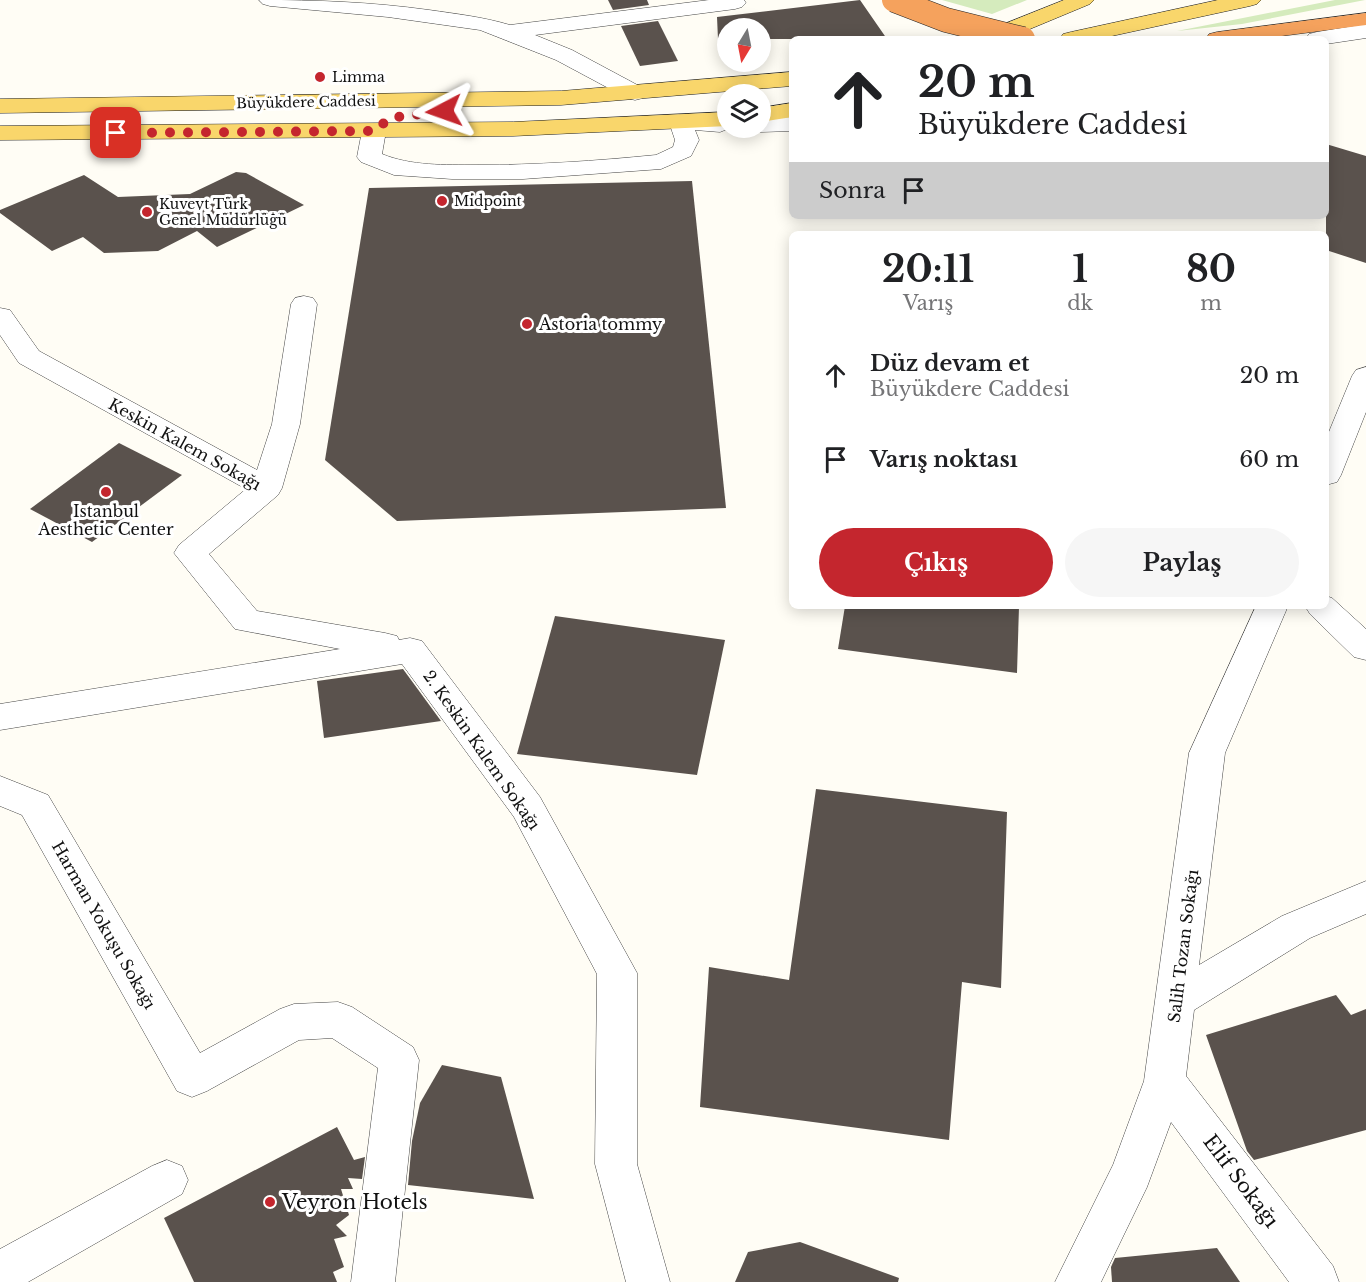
<!DOCTYPE html>
<html lang="tr">
<meta charset="utf-8">
<style>
body{margin:0;font-family:"Libre Baskerville",serif;background:#f6f6f6;color:#202124;height:100vh;display:flex;flex-direction:column;font-size:22px;white-space:nowrap}
*{box-sizing:border-box;margin:0}
p{font-size:20px;color:#757577}
.icon{flex:none;width:33px;height:33px;fill:none;stroke:currentColor;stroke-width:2;stroke-linecap:round;stroke-linejoin:round}
.map{position:relative;flex:1;overflow:hidden}
.details{position:absolute;left:789px;top:231px;width:540px;height:378px;display:flex;flex-direction:column;background:#fff;border-radius:9px;box-shadow:0 3px 15px #0003}
.details>*{flex:none}
.banner{position:absolute;left:789px;top:36px;width:540px;height:183px;border-radius:9px;box-shadow:0 3px 15px #0003;background:#fff;color:#202124;overflow:hidden}
.needle{width:39px;rotate:190deg}
.fabs{position:absolute;left:717px;top:18px;display:grid;gap:12px}
.fabs a{display:grid;place-items:center;width:54px;height:54px;border-radius:50%;background:#fff;box-shadow:0 3px 15px #0003;font-size:30px}
.pin{position:absolute;display:grid;place-items:center;width:51px;height:51px;color:#fff;margin:-26px;border-radius:12px;box-shadow:0 3px 9px #0006}
.me{position:absolute;width:66px;margin:-33px;rotate:266deg;stroke-linejoin:round;filter:drop-shadow(0 0 4px #0008)}
.turn{display:flex;align-items:center;gap:21px;height:126px;padding:0 30px;font-size:27px}
.turn .icon{width:78px;height:78px;stroke-width:2.5}
.turn b{display:block;font-size:42px;line-height:51px}
.then{display:flex;align-items:center;height:57px;padding:0 30px;background:#0003;gap:12px;font-size:22px}
.eta{display:flex;justify-content:space-evenly;align-items:center;height:102px;text-align:center}
.eta b{font-size:36px;font-weight:800;line-height:42px}
.action{display:flex;gap:12px;margin-top:auto;padding:12px 30px}
.action a{flex:1;height:69px;border-radius:36px;background:#c4262e;color:#fff;font-size:24px;font-weight:800;line-height:69px;text-align:center}
.action a+a{background:#f6f6f6;color:#202124}
ul{padding:0;list-style:none}
li{display:flex;align-items:center;gap:18px;height:84px;padding:0 30px}
li div{flex:1}
li b{display:block;font-size:22px}
li em{font-style:normal}
.map>svg:first-child{display:block}
.green{fill:#d5ebbd}
.building{fill:#5a524d}
.lines{fill:none;stroke-linecap:round;stroke-linejoin:round}
.minor-casing{stroke:#444;stroke-width:1}
.major-casing{stroke:#222;stroke-width:1}
.highway-casing{stroke:#222;stroke-width:1}
.minor{fill:#fff;fill-rule:evenodd}
.major{fill:#f9d66b;fill-rule:evenodd}
.highway{fill:#f5a25d;fill-rule:evenodd}
.highway-bridge-casing{stroke:#222;stroke-width:25;stroke-linecap:butt}
.highway-bridge{stroke:#f5a25d;stroke-width:24}
.route{stroke:#c4262e;stroke-width:10;stroke-dasharray:0 18}
.poi-dot{fill:#c4262e;stroke:#fff;stroke-width:2}
.labels{text-anchor:middle;stroke-width:6;stroke-linejoin:round;paint-order:stroke}
.far-poi-label{font-size:14px;fill:#111;stroke:#fff;text-anchor:start}
.far-street-label{font-size:14px;fill:#111;stroke:#fff}
.poi-label{font-size:16px;fill:#111;stroke:#fff;text-anchor:start}
.street-label{font-size:16px;fill:#111;stroke:#fff}
.near-street-label{font-size:20px;fill:#111;stroke:#fff}
.near-poi-label{font-size:20px;fill:#111;stroke:#fff;text-anchor:start}
</style>
<div class="map">
<svg width="1366" height="1282" viewBox="0 0 1366 1282">
<rect width="100%" height="100%" fill="#fffdf5"/>
<g class="green">
<path d="M 942,0 L 1027,0 L 992,14 Z"/>
<path d="M 1335,0 L 1365,0 L 1242,24 L 1177,31 Z"/>
</g>
<g class="building">
<path d="M 608,0 L 647,0 L 649,5 L 613,10 Z"/>
<path d="M 860,0 L 887,39 L 760,39 L 760,28 L 728,28 L 728,39 L 718,39 L 717,17 Z"/>
<path d="M 658,21 L 678,61 L 640,66 L 621,26 Z"/>
<path d="M 1326,144 L 1366,156 L 1366,263 L 1326,250 Z"/>
<path d="M 236,172 L 246,173 L 304,205 L 217,247 L 197,231 L 158,251 L 104,253 L 83,237 L 52,251 L 0,213 L 0,210 L 84,175 L 118,197 L 190,194 Z"/>
<path d="M 692,181 L 726,508 L 397,521 L 325,460 L 369,188 Z"/>
<path d="M 119,443 L 182,475 L 92,542 L 30,509 Z"/>
<path d="M 845,606 L 1019,606 L 1017,673 L 838,649 Z"/>
<path d="M 555,616 L 725,640 L 697,775 L 517,754 Z"/>
<path d="M 403,669 L 441,721 L 324,738 L 317,681 Z"/>
<path d="M 816,789 L 1007,812 L 1001,988 L 962,982 L 949,1140 L 700,1107 L 709,967 L 789,980 Z"/>
<path d="M 1336,995 L 1351,1015 L 1366,1009 L 1366,1130 L 1254,1160 L 1247,1151 L 1206,1035 Z"/>
<path d="M 442,1065 L 501,1077 L 534,1199 L 408,1185 L 412,1141 L 420,1103 Z"/>
<path d="M 337,1127 L 354,1160 L 365,1157 L 362,1179 L 348,1178 L 353,1189 L 341,1189 L 349,1215 L 336,1225 L 347,1236 L 334,1239 L 344,1267 L 333,1272 L 337,1282 L 194,1282 L 164,1218 Z"/>
<path d="M 800,1242 L 899,1278 L 898,1282 L 735,1282 L 748,1252 Z"/>
<path d="M 1217,1248 L 1240,1282 L 1112,1282 L 1111,1267 L 1115,1258 Z"/>
</g>
<g class="lines">
<defs>
<g id="minor">
<path d="M 259,0 C 317,0 371,2 429,10 C 457,14 483,17 510,25 L 709,0 L 744,0 L 746,3 L 742,7 L 735,9 L 535,35 L 572,50 L 643,88 L 646,93 L 643,98 L 635,100 L 627,98 L 556,60 L 480,30 L 388,17 L 270,6 L 263,4 Z"/>
<path d="M 1366,24 L 1366,38 L 1326,44 L 1326,39 L 1306,39 L 1309,34 L 1317,32 Z"/>
<path d="M 681,115 L 728,120 L 728,128 L 730,128 L 720,132 L 695,130 L 699,140 L 691,156 L 661,169 L 523,179 L 452,179 L 394,175 L 361,162 L 357,157 L 362,131 L 366,126 L 374,124 L 382,126 L 386,131 L 382,154 C 411,166 445,165 477,165 C 536,165 596,161 656,155 L 673,147 L 675,140 L 669,122 L 673,117 Z"/>
<path d="M 792,117 L 792,131 L 760,132 L 750,128 L 760,128 L 760,118 Z"/>
<path d="M 304,296 L 313,298 L 317,304 L 300,424 L 282,488 L 278,495 L 209,554 L 257,611 L 385,633 L 397,636 L 399,640 L 410,638 L 422,641 L 540,797 L 637,973 L 637,1164 L 670,1282 L 626,1282 L 595,1164 L 597,974 L 514,817 L 402,664 L 0,730 L 0,704 L 340,649 L 235,629 L 174,553 L 179,545 L 246,489 L 19,363 L 0,335 L 0,308 L 10,310 L 39,351 L 257,470 L 272,424 L 291,304 L 295,298 Z"/>
<path d="M 1366,367 L 1366,412 L 1341,475 L 1337,482 L 1326,485 L 1326,439 L 1352,376 L 1356,370 Z"/>
<path d="M 1326,596 L 1332,598 L 1366,629 L 1366,660 L 1354,657 L 1310,614 L 1305,606 L 1326,606 Z"/>
<path d="M 1256,606 L 1288,606 L 1225,753 L 1199,965 L 1282,916 L 1366,881 L 1366,914 L 1310,938 L 1194,1010 L 1186,1076 L 1333,1266 L 1339,1282 L 1289,1282 L 1171,1122 L 1147,1187 L 1101,1282 L 1055,1282 L 1113,1165 L 1144,1081 L 1189,753 Z"/>
<path d="M 0,776 L 48,795 L 200,1053 L 280,1009 L 294,1004 L 338,1002 L 352,1007 L 413,1047 L 419,1060 L 395,1282 L 351,1282 L 378,1068 L 332,1038 L 299,1040 L 207,1091 L 192,1097 L 177,1091 L 22,815 L 0,806 Z"/>
<path d="M 167,1160 L 182,1166 L 188,1180 L 182,1194 L 28,1282 L 0,1282 L 0,1249 L 152,1166 Z"/>
</g>
<g id="major">
<path d="M 1064,0 L 1094,0 L 1090,4 L 1006,39 L 976,39 L 979,34 Z"/>
<path d="M 1218,0 L 1261,0 L 1257,4 L 1250,6 L 1098,39 L 1060,39 L 1063,34 L 1071,32 Z"/>
<path d="M 792,72 L 792,86 L 561,105 L 0,113 L 0,99 L 561,91 Z"/>
<path d="M 792,103 L 792,117 L 760,122 L 760,108 Z"/>
<path d="M 728,112 L 728,126 L 513,136 L 0,140 L 0,126 L 513,122 Z"/>
</g>
<path id="highway" d="M 1366,13 L 1366,25 L 1258,39 L 1206,39 L 1209,34 L 1217,32 Z"/>
</defs>
<use href="#minor" class="minor-casing"/>
<use href="#major" class="major-casing"/>
<use href="#highway" class="highway-casing"/>
<use href="#minor" class="minor"/>
<use href="#major" class="major"/>
<use href="#highway" class="highway"/>
<defs>
<path id="highway-bridge" d="M 894,0 L 946,20 L 1023,39"/>
</defs>
<use href="#highway-bridge" class="highway-bridge-casing"/>
<use href="#highway-bridge" class="highway-bridge"/>
</g>
<g class="lines">
<path class="route" d="M 116,133 L 374,131 L 390,118 L 444,111"/>
</g>
<g class="poi-dot">
<circle cx="320" cy="77" r="6"/>
<circle cx="442" cy="201" r="6"/>
<circle cx="147" cy="212" r="6"/>
<circle cx="527" cy="324" r="6"/>
<circle cx="106" cy="492" r="6"/>
<circle cx="270" cy="1202" r="6"/>
</g>
<g class="labels">
<g class="far-poi-label">
<text x="332" y="82">Limma</text>
<text x="454" y="206">Midpoint</text>
<text x="159" y="209">Kuveyt Türk<tspan x="159" dy="16">Genel Müdürlüğü</tspan></text>
</g>
<g class="far-street-label">
<text transform="translate(306 102) rotate(-1)" y="5">Büyükdere Caddesi</text>
</g>
<g class="poi-label">
<text x="539" y="330">Astoria tommy</text>
<text x="106" y="517" text-anchor="middle">Istanbul<tspan x="106" dy="18">Aesthetic Center</tspan></text>
</g>
<g class="street-label">
<text transform="translate(185 444) rotate(29)" y="6">Keskin Kalem Sokağı</text>
<text transform="translate(482 750) rotate(55)" y="6">2. Keskin Kalem Sokağı</text>
<text transform="translate(104 925) rotate(60)" y="6">Harman Yokuşu Sokağı</text>
<text transform="translate(1183 946) rotate(-83)" y="6">Salih Tozan Sokağı</text>
</g>
<g class="near-street-label">
<text transform="translate(1241 1181) rotate(53)" y="7">Elif Sokağı</text>
</g>
<g class="near-poi-label">
<text x="282" y="1209">Veyron Hotels</text>
</g>
</g>
</svg>
<div class="fabs">
<a><svg class="needle" viewBox="-14 -14 28 28"><path d="M0-13l5 13h-10z" fill="#e53935"/><path d="M0 13l5-13h-10z" fill="#757577"/></svg></a>
<a><svg class="icon" aria-label="layers" viewBox="0 0 24 24"><path d="M12 4l9 5-9 5-9-5zM3 14l9 5 9-5"/></svg></a>
</div>
<div class="pin" style="left:116px;top:133px;background:#d93025"><svg class="icon" aria-label="arrive" viewBox="0 0 24 24"><path d="M6 21V4h12l-3 4 3 4H6"/></svg></div>
<svg class="me" style="left:444px;top:111px" viewBox="-20 -20 40 40"><path d="M0-17L14 15 0 8-14 15z" fill="#c4262e" stroke="#fff" stroke-width="4"/></svg>
<div class="banner">
<div class="turn"><svg class="icon" aria-label="ahead" viewBox="0 0 24 24"><path d="M12 20V5M6 11l6-6 6 6"/></svg><div><b>20 m</b>Büyükdere Caddesi</div></div>
<div class="then">Sonra<svg class="icon" aria-label="arrive" viewBox="0 0 24 24"><path d="M6 21V4h12l-3 4 3 4H6"/></svg></div>
</div>
<section class="details">
<div class="eta">
<div><b>20:11</b><p>Varış</p></div>
<div><b>1</b><p>dk</p></div>
<div><b>80</b><p>m</p></div>
</div>
<ul>
<li><svg class="icon" aria-label="ahead" viewBox="0 0 24 24"><path d="M12 20V5M6 11l6-6 6 6"/></svg><div><b>Düz devam et</b><p>Büyükdere Caddesi</p></div><em>20 m</em></li>
<li><svg class="icon" aria-label="arrive" viewBox="0 0 24 24"><path d="M6 21V4h12l-3 4 3 4H6"/></svg><div><b>Varış noktası</b></div><em>60 m</em></li>
</ul>
<div class="action"><a>Çıkış</a><a>Paylaş</a></div>
</section>
</div>
